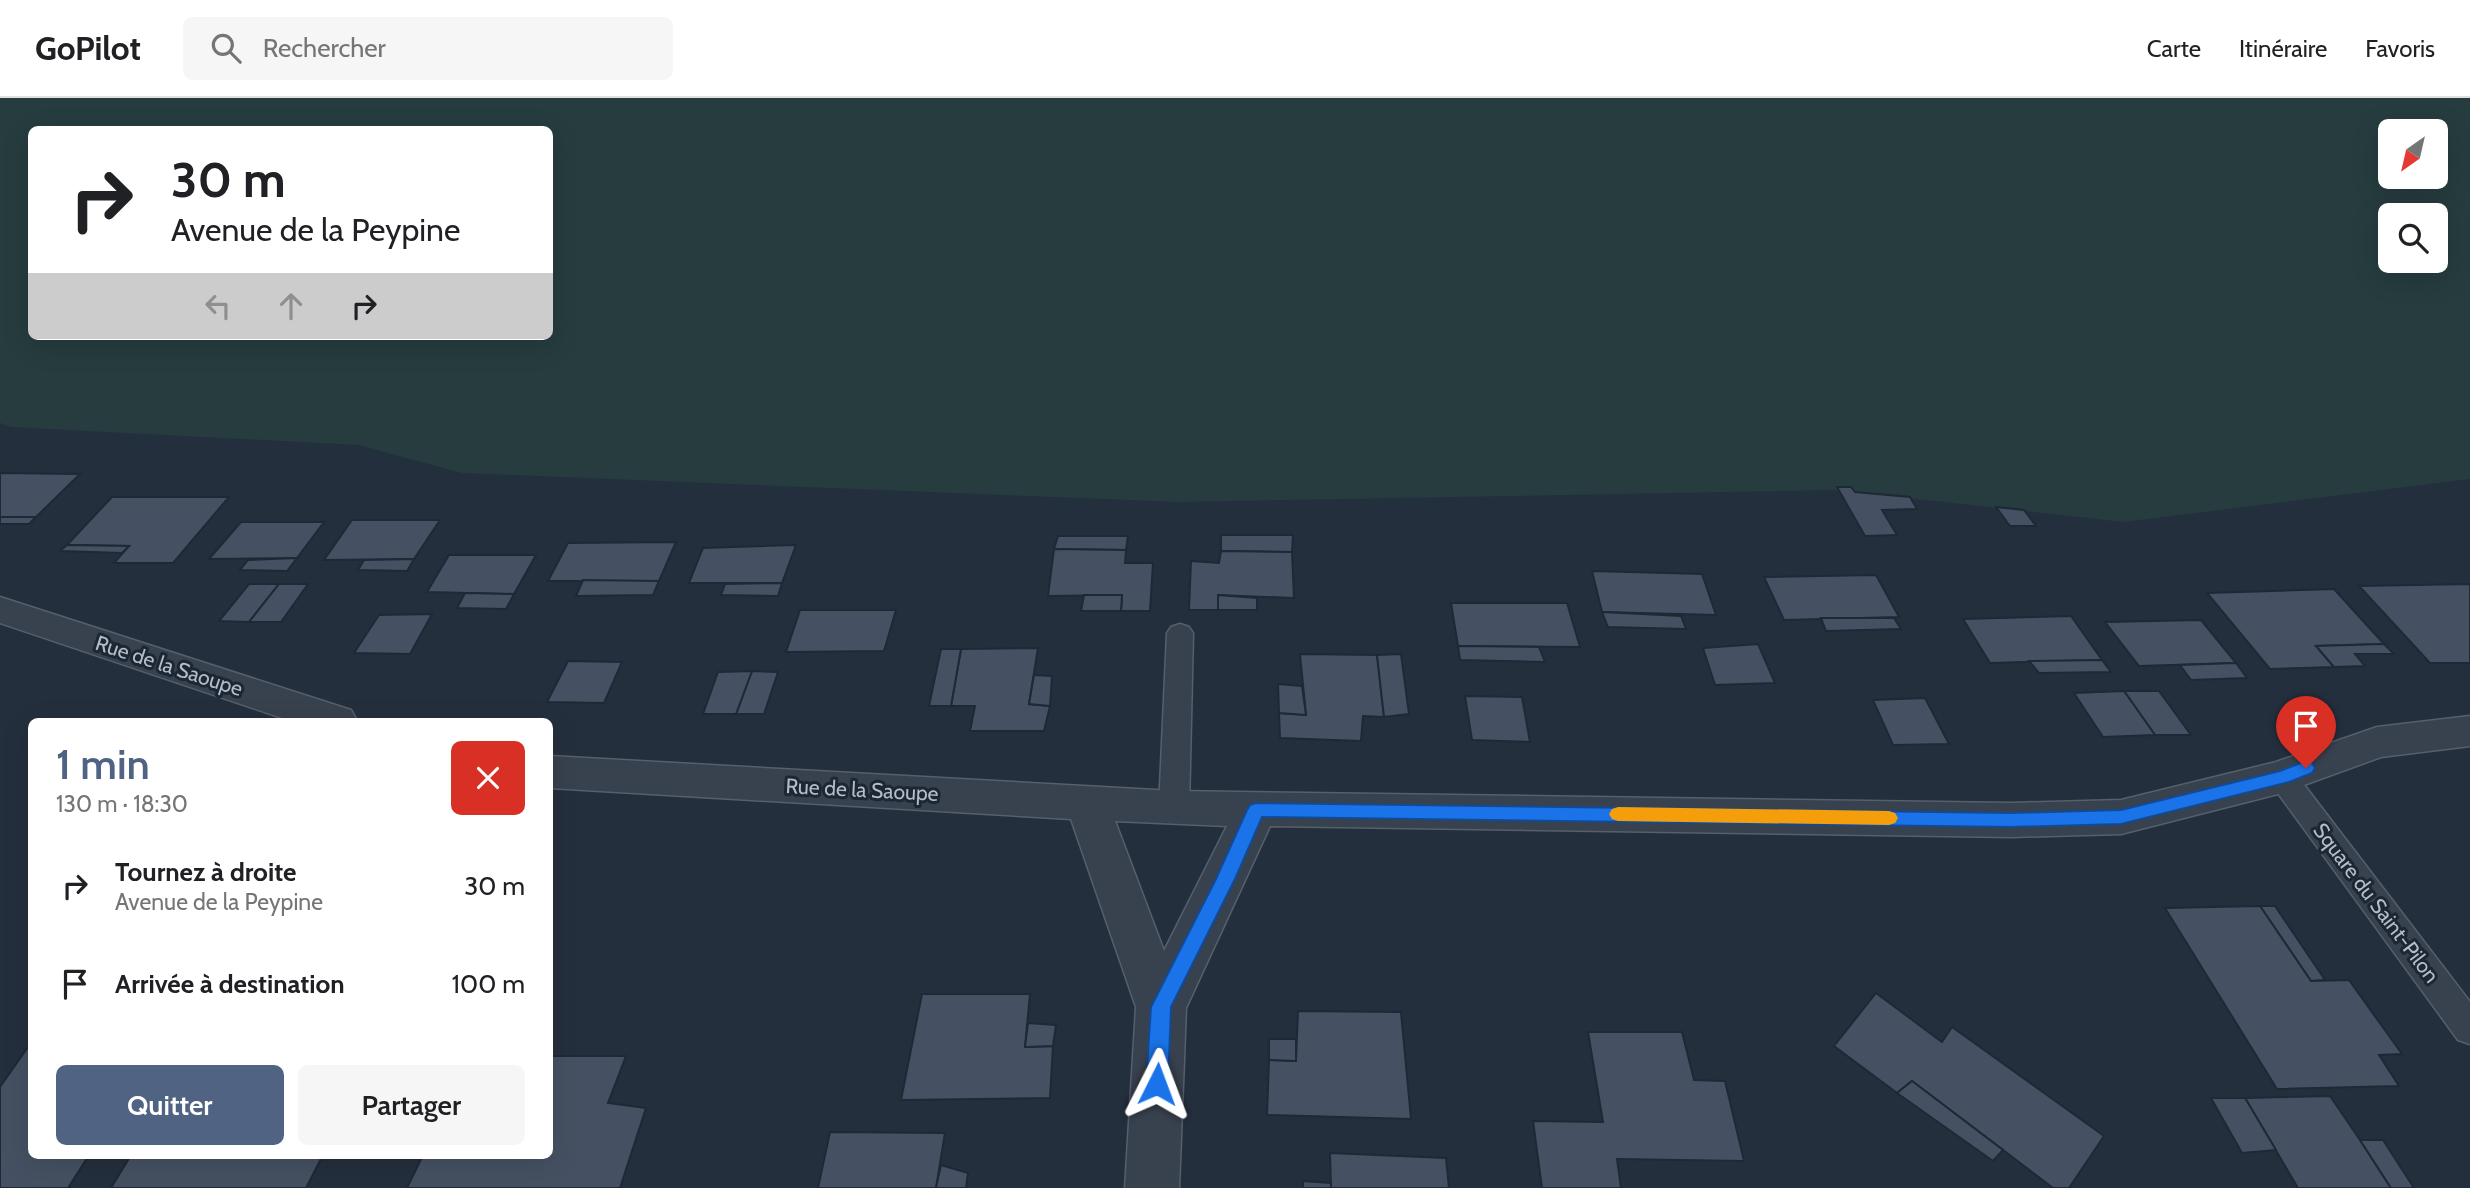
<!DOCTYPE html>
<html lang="fr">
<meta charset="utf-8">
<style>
body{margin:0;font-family:Cabin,sans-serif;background:#f6f6f6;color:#202124;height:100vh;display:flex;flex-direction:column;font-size:26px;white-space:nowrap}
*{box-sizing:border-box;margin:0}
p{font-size:23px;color:#757577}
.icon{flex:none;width:38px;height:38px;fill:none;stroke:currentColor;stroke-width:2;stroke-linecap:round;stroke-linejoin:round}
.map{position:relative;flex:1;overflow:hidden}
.panel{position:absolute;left:28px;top:620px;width:525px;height:441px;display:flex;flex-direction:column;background:#fff;border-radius:10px;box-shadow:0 7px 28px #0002}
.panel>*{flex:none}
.guide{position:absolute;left:28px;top:28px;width:525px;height:214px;border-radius:10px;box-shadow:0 7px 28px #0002;background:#fff;color:#202124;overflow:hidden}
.needle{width:46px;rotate:214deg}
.controls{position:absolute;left:2378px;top:21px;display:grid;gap:14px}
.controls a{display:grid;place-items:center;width:70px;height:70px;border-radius:10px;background:#fff;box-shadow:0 7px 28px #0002;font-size:35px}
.pin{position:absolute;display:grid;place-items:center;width:60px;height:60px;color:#fff;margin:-72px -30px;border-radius:50% 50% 50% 0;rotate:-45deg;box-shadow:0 0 7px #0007}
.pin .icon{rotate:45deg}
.me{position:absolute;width:77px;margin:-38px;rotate:3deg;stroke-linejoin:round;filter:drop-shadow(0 0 5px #0008)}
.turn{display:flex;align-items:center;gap:24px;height:147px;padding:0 28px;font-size:32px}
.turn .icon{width:91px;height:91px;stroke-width:2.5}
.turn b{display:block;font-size:49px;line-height:60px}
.lanes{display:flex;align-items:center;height:66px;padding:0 28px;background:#0003;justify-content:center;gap:35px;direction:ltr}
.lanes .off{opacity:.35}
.round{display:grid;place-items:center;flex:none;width:74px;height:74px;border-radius:10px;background:#f6f6f6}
.summary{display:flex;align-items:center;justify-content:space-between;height:119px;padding:0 28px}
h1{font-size:42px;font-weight:600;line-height:52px;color:#506383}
.primary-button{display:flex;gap:14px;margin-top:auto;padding:14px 28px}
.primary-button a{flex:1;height:80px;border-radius:10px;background:#506383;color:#fff;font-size:28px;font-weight:600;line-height:80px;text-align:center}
.primary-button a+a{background:#f6f6f6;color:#202124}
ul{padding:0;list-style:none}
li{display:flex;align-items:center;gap:21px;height:98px;padding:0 28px}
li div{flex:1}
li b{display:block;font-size:26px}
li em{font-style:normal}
header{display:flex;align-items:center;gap:42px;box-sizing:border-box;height:98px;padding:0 35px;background:#fff;border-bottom:2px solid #e0e0e0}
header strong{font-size:33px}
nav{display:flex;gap:38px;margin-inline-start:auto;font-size:24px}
.search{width:490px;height:63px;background:#f6f6f6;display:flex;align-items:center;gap:18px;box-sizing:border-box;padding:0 24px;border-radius:10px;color:#757577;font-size:26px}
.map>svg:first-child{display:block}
.green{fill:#263c3f;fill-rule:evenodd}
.building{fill:#455162;stroke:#1f2835;stroke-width:2}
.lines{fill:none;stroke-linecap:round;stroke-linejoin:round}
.service-casing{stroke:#565f6c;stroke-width:3}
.minor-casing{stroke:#565f6c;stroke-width:3}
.service{fill:#38414e;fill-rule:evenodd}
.minor{fill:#38414e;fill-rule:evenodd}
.route{fill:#1a73e8;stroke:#114b97;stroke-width:2}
.slow{fill:#f59e0b}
.labels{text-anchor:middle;stroke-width:6;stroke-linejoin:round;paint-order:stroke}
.street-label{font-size:21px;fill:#b4bcc9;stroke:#1d2633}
</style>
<header>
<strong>GoPilot</strong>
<div class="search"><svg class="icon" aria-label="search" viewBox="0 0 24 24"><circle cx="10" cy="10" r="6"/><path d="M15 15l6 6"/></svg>Rechercher</div>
<nav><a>Carte</a><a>Itinéraire</a><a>Favoris</a></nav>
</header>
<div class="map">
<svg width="2470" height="1090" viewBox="0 0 2470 1090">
<rect width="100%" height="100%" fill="#242f3e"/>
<path class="green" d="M 0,0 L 2470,0 L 2470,381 L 2123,424 L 1836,392 L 1178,404 L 462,375 L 358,347 L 11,329 L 0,325 ZM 32,32 L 550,32 L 550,238 L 32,238 ZM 2390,33 L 2436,33 L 2436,79 L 2390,79 ZM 2390,117 L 2436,117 L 2436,163 L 2390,163 Z"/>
<g class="building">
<path d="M 0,375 L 80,376 L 36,419 L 0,419 Z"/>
<path d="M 1837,389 L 1851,389 L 1855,394 L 1910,399 L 1917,411 L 1882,412 L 1897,437 L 1865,438 Z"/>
<path d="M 112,399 L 229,399 L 173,465 L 114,465 L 129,448 L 67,447 Z"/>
<path d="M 1996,409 L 2024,412 L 2036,428 L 2010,428 Z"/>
<path d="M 0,419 L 36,419 L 29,426 L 0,426 Z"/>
<path d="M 352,422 L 440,422 L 414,461 L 324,462 Z"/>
<path d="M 241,424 L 324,424 L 297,460 L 209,461 Z"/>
<path d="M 1221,437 L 1293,437 L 1292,454 L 1221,453 Z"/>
<path d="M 1058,438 L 1128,438 L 1126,452 L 1054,451 Z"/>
<path d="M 676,444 L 659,483 L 548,483 L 568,445 Z"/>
<path d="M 67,447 L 129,448 L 122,455 L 60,453 Z"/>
<path d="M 796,447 L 782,485 L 689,485 L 703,450 Z"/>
<path d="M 1054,451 L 1126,452 L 1125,465 L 1153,465 L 1150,513 L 1121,513 L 1122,497 L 1048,498 Z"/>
<path d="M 1221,453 L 1292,454 L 1294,500 L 1218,497 L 1218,512 L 1189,512 L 1191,463 L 1219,465 Z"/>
<path d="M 449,457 L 536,457 L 514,496 L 427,494 Z"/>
<path d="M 297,460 L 287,473 L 240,472 L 248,462 Z"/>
<path d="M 414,461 L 407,473 L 358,472 L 364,462 Z"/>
<path d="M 1592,473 L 1702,476 L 1716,517 L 1602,514 Z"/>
<path d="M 1876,477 L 1899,519 L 1784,522 L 1764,479 Z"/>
<path d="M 583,482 L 659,483 L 653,497 L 576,498 Z"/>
<path d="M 782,485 L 778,498 L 721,497 L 725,486 Z"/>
<path d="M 249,486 L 279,486 L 249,524 L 219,523 Z"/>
<path d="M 279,486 L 308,486 L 281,524 L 249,524 Z"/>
<path d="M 2470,486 L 2470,565 L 2430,565 L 2359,488 Z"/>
<path d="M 2334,491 L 2384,546 L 2316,548 L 2334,569 L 2270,571 L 2207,495 Z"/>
<path d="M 465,495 L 514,496 L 506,511 L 457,510 Z"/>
<path d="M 1084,497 L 1122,497 L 1121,513 L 1081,513 Z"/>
<path d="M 1218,497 L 1257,500 L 1257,512 L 1218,512 Z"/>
<path d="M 1451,505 L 1567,505 L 1580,549 L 1458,548 Z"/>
<path d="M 800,512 L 896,512 L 884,553 L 786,554 Z"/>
<path d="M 1602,514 L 1681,518 L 1686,531 L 1608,529 Z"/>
<path d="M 432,516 L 410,556 L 354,555 L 379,517 Z"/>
<path d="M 2071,518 L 2102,562 L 1990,565 L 1963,521 Z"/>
<path d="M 1821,520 L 1894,520 L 1901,531 L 1826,533 Z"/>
<path d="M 2201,522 L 2236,565 L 2139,568 L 2105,524 Z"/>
<path d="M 1758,546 L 1775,585 L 1715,587 L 1703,550 Z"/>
<path d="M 2384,546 L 2394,556 L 2355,556 L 2365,568 L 2334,569 L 2316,548 Z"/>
<path d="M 1458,548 L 1539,549 L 1545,564 L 1460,562 Z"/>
<path d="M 1038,550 L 1029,606 L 1050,608 L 1044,633 L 970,633 L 975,608 L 951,608 L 961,551 Z"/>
<path d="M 941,551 L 961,551 L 951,608 L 929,608 Z"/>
<path d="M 1300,556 L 1377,557 L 1384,619 L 1363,618 L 1361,643 L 1280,640 L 1279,615 L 1306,617 Z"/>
<path d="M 1401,556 L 1409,616 L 1384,619 L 1377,557 Z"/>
<path d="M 2102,562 L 2111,574 L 2039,575 L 2029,563 Z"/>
<path d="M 568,563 L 622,564 L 604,605 L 547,604 Z"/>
<path d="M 2236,565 L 2247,580 L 2191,582 L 2180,567 Z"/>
<path d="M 752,573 L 778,574 L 764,616 L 736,616 Z"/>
<path d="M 752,573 L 736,616 L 703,616 L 718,574 Z"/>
<path d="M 1034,577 L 1052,578 L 1050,608 L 1029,606 Z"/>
<path d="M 1278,586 L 1302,588 L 1306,617 L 1279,615 Z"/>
<path d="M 2124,593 L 2159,593 L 2191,637 L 2155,637 Z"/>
<path d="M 2124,593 L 2155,637 L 2103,639 L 2074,595 Z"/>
<path d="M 1465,598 L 1522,599 L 1530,644 L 1472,642 Z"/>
<path d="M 1925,600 L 1949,646 L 1893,647 L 1873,602 Z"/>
<path d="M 2260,808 L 2275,808 L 2325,882 L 2311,883 Z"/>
<path d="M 2260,808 L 2311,883 L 2349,882 L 2402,956 L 2379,957 L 2399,988 L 2277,991 L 2165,810 Z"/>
<path d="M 1876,895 L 1942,944 L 1952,929 L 2104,1038 L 2069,1090 L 2053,1090 L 1912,983 L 1897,995 L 1834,948 Z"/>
<path d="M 922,896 L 1030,896 L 1025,949 L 1053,948 L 1050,1000 L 901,1002 Z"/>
<path d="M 1298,913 L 1401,914 L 1411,1021 L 1267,1017 L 1269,962 L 1296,963 Z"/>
<path d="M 1028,925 L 1056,927 L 1053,948 L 1025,949 Z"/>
<path d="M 1588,934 L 1682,934 L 1694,982 L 1725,983 L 1744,1063 L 1617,1061 L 1621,1090 L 1542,1090 L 1533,1023 L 1603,1024 Z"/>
<path d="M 1269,941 L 1296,941 L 1296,963 L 1269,962 Z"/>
<path d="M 28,949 L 32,949 L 32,1057 L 89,1057 L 68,1090 L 0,1090 L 0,989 Z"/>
<path d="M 550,958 L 626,958 L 608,1005 L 646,1010 L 620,1090 L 407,1090 L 423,1057 L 550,1057 Z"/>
<path d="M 1912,983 L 2003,1052 L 1993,1063 L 1897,995 Z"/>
<path d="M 2330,998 L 2360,1042 L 2391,1090 L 2298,1090 L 2245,1000 Z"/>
<path d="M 2211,1000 L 2245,1000 L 2276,1052 L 2242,1055 Z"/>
<path d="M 830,1034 L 945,1035 L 936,1090 L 818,1090 Z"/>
<path d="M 2360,1042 L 2383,1042 L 2414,1090 L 2391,1090 Z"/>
<path d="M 1330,1055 L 1446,1060 L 1449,1090 L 1331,1090 Z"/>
<path d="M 131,1057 L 323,1057 L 306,1090 L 111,1090 Z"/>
<path d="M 941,1067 L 968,1075 L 966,1090 L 936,1090 Z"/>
<path d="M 1303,1083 L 1331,1085 L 1331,1090 L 1303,1090 Z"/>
</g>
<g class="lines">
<defs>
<g id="service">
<path d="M 1180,526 L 1189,529 L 1193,535 L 1189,710 L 1184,718 L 1174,722 L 1164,718 L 1159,710 L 1167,535 L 1171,529 Z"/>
<path d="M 2282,668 L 2292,671 L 2470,904 L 2470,946 L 2458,942 L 2272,687 L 2268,679 L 2272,671 Z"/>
</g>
<g id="minor">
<path d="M 0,499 L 351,612 L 357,623 L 291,623 L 0,525 Z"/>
<path d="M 2470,618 L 2470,648 L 2381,659 L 2282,695 L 2121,736 L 2011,739 L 1270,728 L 1186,910 L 1179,1090 L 1125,1090 L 1136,909 L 1071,721 L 550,690 L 550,658 L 1174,693 L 2011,705 L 2121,702 L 2276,664 L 2377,629 ZM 1115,723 L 1227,728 L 1164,853 Z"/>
</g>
</defs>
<use href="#service" class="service-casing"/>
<use href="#minor" class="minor-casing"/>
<use href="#service" class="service"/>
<use href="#minor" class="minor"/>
</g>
<path class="route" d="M 2306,663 L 2312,665 L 2315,670 L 2312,675 L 2289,684 L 2121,726 L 2011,729 L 1262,719 L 1235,781 L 1171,909 L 1168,986 L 1165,993 L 1157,996 L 1150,993 L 1146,986 L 1151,909 L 1216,781 L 1247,712 L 1250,707 L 1256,705 L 2011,715 L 2121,712 L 2280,673 Z"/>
<path class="slow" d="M 1618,709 L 1889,713 L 1895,715 L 1898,720 L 1895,725 L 1889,727 L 1618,723 L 1612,721 L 1609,716 L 1612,711 Z"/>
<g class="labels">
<g class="street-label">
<text transform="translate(169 568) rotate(18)" y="7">Rue de la Saoupe</text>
<text transform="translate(862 692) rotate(3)" y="7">Rue de la Saoupe</text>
<text transform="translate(2376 805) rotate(53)" y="7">Square du Saint-Pilon</text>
</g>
</g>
</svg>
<div class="controls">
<a><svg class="needle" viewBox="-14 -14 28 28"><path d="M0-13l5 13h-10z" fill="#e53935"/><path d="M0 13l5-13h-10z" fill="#757577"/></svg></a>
<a><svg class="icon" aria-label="search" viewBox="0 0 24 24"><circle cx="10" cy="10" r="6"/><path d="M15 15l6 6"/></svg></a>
</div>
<div class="pin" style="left:2306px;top:670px;background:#d93025"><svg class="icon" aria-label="arrive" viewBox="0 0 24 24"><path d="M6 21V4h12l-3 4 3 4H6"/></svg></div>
<svg class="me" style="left:1157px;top:986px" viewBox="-20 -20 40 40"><path d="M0-17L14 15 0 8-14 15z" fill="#1a73e8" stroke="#fff" stroke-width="4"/></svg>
<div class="guide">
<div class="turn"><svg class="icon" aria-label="right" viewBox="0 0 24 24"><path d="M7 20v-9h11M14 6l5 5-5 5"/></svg><div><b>30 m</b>Avenue de la Peypine</div></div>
<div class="lanes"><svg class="icon off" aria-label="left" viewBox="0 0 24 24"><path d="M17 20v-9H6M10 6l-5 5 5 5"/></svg><svg class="icon off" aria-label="ahead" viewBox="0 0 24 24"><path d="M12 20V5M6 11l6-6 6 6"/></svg><svg class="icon" aria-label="right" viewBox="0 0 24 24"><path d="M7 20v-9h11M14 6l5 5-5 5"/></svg></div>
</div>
<section class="panel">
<div class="summary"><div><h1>1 min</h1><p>130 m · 18:30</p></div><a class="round" style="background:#d93025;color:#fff"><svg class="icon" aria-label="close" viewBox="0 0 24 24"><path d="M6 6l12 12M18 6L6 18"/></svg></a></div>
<ul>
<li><svg class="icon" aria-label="right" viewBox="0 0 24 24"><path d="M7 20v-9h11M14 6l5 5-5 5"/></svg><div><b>Tournez à droite</b><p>Avenue de la Peypine</p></div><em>30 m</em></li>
<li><svg class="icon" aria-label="arrive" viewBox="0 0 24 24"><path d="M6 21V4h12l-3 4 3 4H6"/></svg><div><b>Arrivée à destination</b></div><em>100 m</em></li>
</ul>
<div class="primary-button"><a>Quitter</a><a>Partager</a></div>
</section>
</div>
